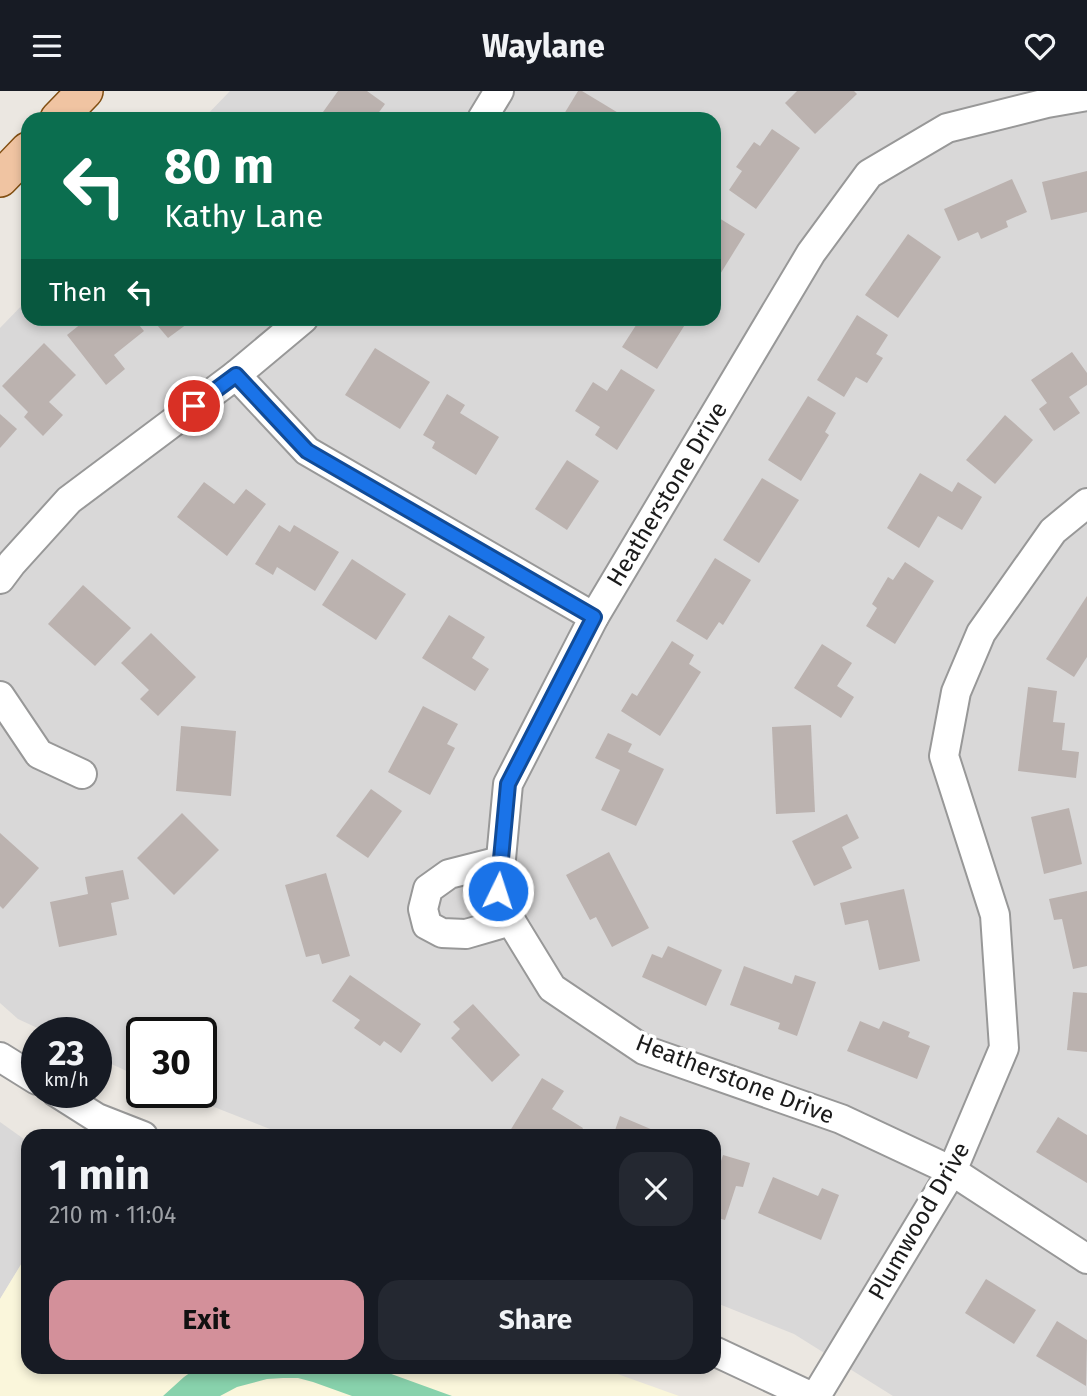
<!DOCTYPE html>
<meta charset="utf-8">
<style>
body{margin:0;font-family:"Fira Sans",sans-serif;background:#242831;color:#f1f3f6;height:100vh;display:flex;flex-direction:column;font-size:26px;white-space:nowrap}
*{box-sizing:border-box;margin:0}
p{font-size:23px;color:#9ea1a6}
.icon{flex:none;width:38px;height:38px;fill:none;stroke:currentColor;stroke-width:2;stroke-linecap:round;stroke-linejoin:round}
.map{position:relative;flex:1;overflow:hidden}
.details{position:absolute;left:21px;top:1038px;width:700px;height:245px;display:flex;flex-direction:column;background:#171b24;border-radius:21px;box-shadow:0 4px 10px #0003}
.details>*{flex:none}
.guide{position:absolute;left:21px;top:21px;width:700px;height:214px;border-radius:21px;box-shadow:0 4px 10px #0003;background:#0b6e4f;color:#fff;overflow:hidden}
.speed{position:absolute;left:21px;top:926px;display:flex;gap:14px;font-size:35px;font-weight:700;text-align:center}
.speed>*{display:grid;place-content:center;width:91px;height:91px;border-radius:50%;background:#171b24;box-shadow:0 4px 10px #0003;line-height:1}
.speed small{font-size:18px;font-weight:400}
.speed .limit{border:4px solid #111;border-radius:10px;background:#fff;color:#111}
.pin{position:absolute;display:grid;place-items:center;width:60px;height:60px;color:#fff;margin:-30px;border:4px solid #fff;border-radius:50%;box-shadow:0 2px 7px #0007}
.me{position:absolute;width:77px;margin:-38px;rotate:4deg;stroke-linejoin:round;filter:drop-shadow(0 0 5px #0008)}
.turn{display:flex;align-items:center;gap:24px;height:147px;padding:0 28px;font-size:32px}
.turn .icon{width:91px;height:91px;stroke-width:2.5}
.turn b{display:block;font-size:49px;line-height:60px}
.then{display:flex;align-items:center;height:66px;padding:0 28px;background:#0003;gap:14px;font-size:26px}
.round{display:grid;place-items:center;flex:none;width:74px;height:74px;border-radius:21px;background:#242831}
.overview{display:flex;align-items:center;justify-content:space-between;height:119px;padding:0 28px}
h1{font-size:42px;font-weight:700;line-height:52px}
.button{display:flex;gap:14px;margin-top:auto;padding:14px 28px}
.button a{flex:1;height:80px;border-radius:21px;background:#d3909a;color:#111;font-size:28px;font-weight:700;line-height:80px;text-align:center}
.button a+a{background:#242831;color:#f1f3f6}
header{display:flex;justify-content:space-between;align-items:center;height:91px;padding:0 28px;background:#171b24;font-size:32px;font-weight:700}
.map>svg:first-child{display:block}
.residential{fill:#d9d8d8}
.education{fill:#faf6db}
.pitch{fill:#88d2ac}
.building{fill:#bbb2af}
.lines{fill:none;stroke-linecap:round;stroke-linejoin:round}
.minor-casing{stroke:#989898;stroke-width:32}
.major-casing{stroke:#814e11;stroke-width:38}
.minor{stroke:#fff;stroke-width:28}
.major{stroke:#f0c4a2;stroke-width:35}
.route-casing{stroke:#114b97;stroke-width:18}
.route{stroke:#1a73e8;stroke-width:12}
.labels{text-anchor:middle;stroke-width:7;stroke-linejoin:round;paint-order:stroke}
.street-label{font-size:24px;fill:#1b1b1b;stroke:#fff}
</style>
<header><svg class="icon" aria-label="menu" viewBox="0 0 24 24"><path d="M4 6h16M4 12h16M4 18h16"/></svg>Waylane<svg class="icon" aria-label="heart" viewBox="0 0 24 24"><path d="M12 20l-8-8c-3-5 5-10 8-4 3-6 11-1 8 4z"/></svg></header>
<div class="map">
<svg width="1087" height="1305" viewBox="0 0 1087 1305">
<rect width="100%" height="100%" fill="#ebe7e1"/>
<g class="residential">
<path d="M 230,0 L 1087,0 L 1087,1305 L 893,1305 L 794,1243 L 714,1211 L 714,1045 L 288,1045 L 176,1001 L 201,1001 L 201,942 L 142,942 L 142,987 L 96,966 L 96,942 L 46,941 L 18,928 L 0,912 L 0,237 L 28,208 L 28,228 L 714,228 L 714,28 L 203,28 Z"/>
<path d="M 0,1031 L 28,1051 L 28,1162 L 0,1208 Z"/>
</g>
<path class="education" d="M 28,1162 L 28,1276 L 598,1276 L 679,1305 L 0,1305 L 0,1208 Z"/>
<path class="pitch" d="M 198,1276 L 372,1276 L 452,1305 L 352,1305 L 313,1291 L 298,1287 L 283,1287 L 267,1288 L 237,1296 L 220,1305 L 163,1305 L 184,1286 Z"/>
<g class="building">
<path d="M 338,0 L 367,0 L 385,13 L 374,28 L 318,28 Z"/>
<path d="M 578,0 L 582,0 L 625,26 L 624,28 L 561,28 Z"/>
<path d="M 797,0 L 854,0 L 857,3 L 815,43 L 785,12 Z"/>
<path d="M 772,38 L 800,57 L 756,118 L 729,99 L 742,80 L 736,76 L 754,51 L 760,55 Z"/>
<path d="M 1087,80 L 1087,121 L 1051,129 L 1042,91 Z"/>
<path d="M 1012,88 L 1027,121 L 1006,130 L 1008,136 L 981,148 L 978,141 L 958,150 L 944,118 Z"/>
<path d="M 714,124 L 745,143 L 714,193 Z"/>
<path d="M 908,143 L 941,166 L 898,227 L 865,204 Z"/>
<path d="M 857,224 L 888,244 L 876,263 L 883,267 L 867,292 L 856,286 L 844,306 L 817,289 Z"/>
<path d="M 87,228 L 134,228 L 144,240 L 114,264 L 125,278 L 106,294 L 67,244 Z"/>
<path d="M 152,228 L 182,228 L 187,233 L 168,247 Z"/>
<path d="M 640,228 L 695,228 L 691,235 L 686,232 L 657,278 L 622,256 Z"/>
<path d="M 44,252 L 76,284 L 49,311 L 63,324 L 43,345 L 24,326 L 28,321 L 2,295 Z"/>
<path d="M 375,257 L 430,291 L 400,338 L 345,304 Z"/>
<path d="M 1072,261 L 1087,282 L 1087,294 L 1069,306 L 1080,322 L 1054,340 L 1039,318 L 1047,312 L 1031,289 Z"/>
<path d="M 621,278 L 655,299 L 617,359 L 595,344 L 600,336 L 575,320 L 593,291 L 607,300 Z"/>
<path d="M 447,303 L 465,314 L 460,322 L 499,346 L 476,384 L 432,357 L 435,351 L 423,344 Z"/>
<path d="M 808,305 L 836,322 L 825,341 L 829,344 L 801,390 L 768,369 Z"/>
<path d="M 0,323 L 17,338 L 0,357 Z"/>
<path d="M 1005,324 L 1033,349 L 995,393 L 966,369 Z"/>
<path d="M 567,369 L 599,390 L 567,439 L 535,418 Z"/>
<path d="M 920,382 L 952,401 L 958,391 L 982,406 L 962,439 L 938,425 L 919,457 L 887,437 Z"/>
<path d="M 762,387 L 799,409 L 759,472 L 723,449 Z"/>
<path d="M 204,391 L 234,413 L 246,398 L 266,413 L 227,465 L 177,426 Z"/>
<path d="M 279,434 L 290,441 L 294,434 L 339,461 L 315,500 L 277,476 L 273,484 L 255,473 Z"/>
<path d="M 715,467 L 751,489 L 723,534 L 719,531 L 707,549 L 676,530 Z"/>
<path d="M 352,468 L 406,503 L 376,549 L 322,514 Z"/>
<path d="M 905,471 L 934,490 L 895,553 L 866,535 L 877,517 L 872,513 L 888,486 L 893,489 Z"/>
<path d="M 83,494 L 131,537 L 95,575 L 48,533 Z"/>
<path d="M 1087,505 L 1087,566 L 1074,586 L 1046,568 Z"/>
<path d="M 449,524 L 485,546 L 472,567 L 489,578 L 475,600 L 422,567 Z"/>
<path d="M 151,542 L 196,586 L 158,625 L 140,608 L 149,599 L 121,572 Z"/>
<path d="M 672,550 L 694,564 L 689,573 L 701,581 L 660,645 L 621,620 L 632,602 L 637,605 Z"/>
<path d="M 822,553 L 852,572 L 837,595 L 854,606 L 841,627 L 794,597 Z"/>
<path d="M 1028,596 L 1057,600 L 1053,631 L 1065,632 L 1062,659 L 1079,661 L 1076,687 L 1018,680 Z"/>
<path d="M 423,615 L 458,633 L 447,653 L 455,657 L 430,704 L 388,681 Z"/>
<path d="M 811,634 L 815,721 L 776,723 L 772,636 Z"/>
<path d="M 181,635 L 236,640 L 231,705 L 176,700 Z"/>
<path d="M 608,642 L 632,653 L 628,661 L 664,678 L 636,735 L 601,719 L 620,679 L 595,667 Z"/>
<path d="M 371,698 L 402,720 L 368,767 L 336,745 Z"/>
<path d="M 1069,717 L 1082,773 L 1044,783 L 1031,726 Z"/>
<path d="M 182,722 L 219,759 L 174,804 L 137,767 Z"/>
<path d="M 847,723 L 859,747 L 842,756 L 852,777 L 814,795 L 792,750 Z"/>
<path d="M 0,742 L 39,777 L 3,818 L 0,815 Z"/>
<path d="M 609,761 L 649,837 L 612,856 L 596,826 L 590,829 L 566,784 Z"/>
<path d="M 123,779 L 129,808 L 111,812 L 117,844 L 59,856 L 50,811 L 88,803 L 85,786 Z"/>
<path d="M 326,782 L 350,865 L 322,873 L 319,863 L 306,866 L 285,794 Z"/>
<path d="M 904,798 L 920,870 L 879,879 L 868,829 L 845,834 L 840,812 Z"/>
<path d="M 1087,800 L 1087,875 L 1073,878 L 1062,828 L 1054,829 L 1049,808 Z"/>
<path d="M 668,855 L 722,879 L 706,915 L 642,886 L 652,863 L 662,867 Z"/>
<path d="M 744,875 L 792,893 L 795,884 L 816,891 L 797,945 L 778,938 L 780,932 L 730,914 Z"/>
<path d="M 350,884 L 421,933 L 401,962 L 384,950 L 380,955 L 354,937 L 360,929 L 332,910 Z"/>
<path d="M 1073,901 L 1087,902 L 1087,961 L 1067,959 Z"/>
<path d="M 473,913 L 520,964 L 492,991 L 451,947 L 460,938 L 453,931 Z"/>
<path d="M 860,930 L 879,938 L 883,930 L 910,941 L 908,946 L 930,955 L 917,988 L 847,960 Z"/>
<path d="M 542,987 L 564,1000 L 552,1018 L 583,1037 L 579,1045 L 507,1045 Z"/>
<path d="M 620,1025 L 667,1045 L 613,1045 Z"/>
<path d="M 1058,1026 L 1087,1044 L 1087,1092 L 1036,1061 Z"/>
<path d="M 723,1064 L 750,1072 L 743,1096 L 736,1095 L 725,1129 L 714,1126 L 714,1087 L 715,1088 Z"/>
<path d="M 773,1086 L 818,1105 L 822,1097 L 839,1104 L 821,1149 L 758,1122 Z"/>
<path d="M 986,1188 L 1036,1219 L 1014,1253 L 965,1222 Z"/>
<path d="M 1057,1230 L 1087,1249 L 1086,1295 L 1036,1265 Z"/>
</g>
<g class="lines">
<defs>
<g id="minor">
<path d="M 1087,5 L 1047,12 L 947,37 L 869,83 L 811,162 L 594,526 L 508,693 L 498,800 L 511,830 L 552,897 L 644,959 L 841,1028 L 952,1080 L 1087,1168"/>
<path d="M 482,28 L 499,0"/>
<path d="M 236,284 L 307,360 L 594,526"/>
<path d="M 0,488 L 12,472 L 69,409 L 236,284 L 303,228"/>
<path d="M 0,605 L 39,663 L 82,683"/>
<path d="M 500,770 L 449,783 L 428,798 L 423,818 L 427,834 L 442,842 L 466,843 L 511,830"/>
<path d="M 0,966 L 37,989"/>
<path d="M 56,1001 L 97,1027 L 143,1045"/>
<path d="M 714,1260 L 810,1305"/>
<path d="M 816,1305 L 952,1080 L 1004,957 L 995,824 L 944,665 L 956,601 L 981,542 L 1053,440 L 1087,412"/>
</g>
<g id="major">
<path d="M 58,28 L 85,0"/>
<path d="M 0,88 L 28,59"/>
</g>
</defs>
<use href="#minor" class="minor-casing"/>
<use href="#major" class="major-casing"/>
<use href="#minor" class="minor"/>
<use href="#major" class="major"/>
</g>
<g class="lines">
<defs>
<path id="route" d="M 194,315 L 236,284 L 307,360 L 594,526 L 508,693 L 498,800"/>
</defs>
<use href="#route" class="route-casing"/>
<use href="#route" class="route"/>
</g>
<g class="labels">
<g class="street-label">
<text transform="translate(667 403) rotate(-59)" y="8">Heatherstone Drive</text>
<text transform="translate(735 988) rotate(21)" y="8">Heatherstone Drive</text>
<text transform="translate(919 1130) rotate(-60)" y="8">Plumwood Drive</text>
</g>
</g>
</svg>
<div class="speed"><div>23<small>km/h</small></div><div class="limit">30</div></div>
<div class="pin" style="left:194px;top:315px;background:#d93025"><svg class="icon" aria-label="arrive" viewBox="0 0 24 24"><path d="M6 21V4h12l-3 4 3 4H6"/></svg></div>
<svg class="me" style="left:498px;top:800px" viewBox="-20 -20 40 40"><circle r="17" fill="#1a73e8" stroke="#fff" stroke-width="3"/><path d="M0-11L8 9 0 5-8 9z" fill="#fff"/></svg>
<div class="guide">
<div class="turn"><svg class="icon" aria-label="left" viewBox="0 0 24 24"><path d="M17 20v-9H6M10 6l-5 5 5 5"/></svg><div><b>80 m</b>Kathy Lane</div></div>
<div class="then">Then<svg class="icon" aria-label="left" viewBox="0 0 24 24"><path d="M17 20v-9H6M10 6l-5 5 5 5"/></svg></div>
</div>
<section class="details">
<div class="overview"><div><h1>1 min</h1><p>210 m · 11:04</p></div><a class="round"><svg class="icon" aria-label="close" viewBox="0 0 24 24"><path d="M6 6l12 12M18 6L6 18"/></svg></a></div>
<div class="button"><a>Exit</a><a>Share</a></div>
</section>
</div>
